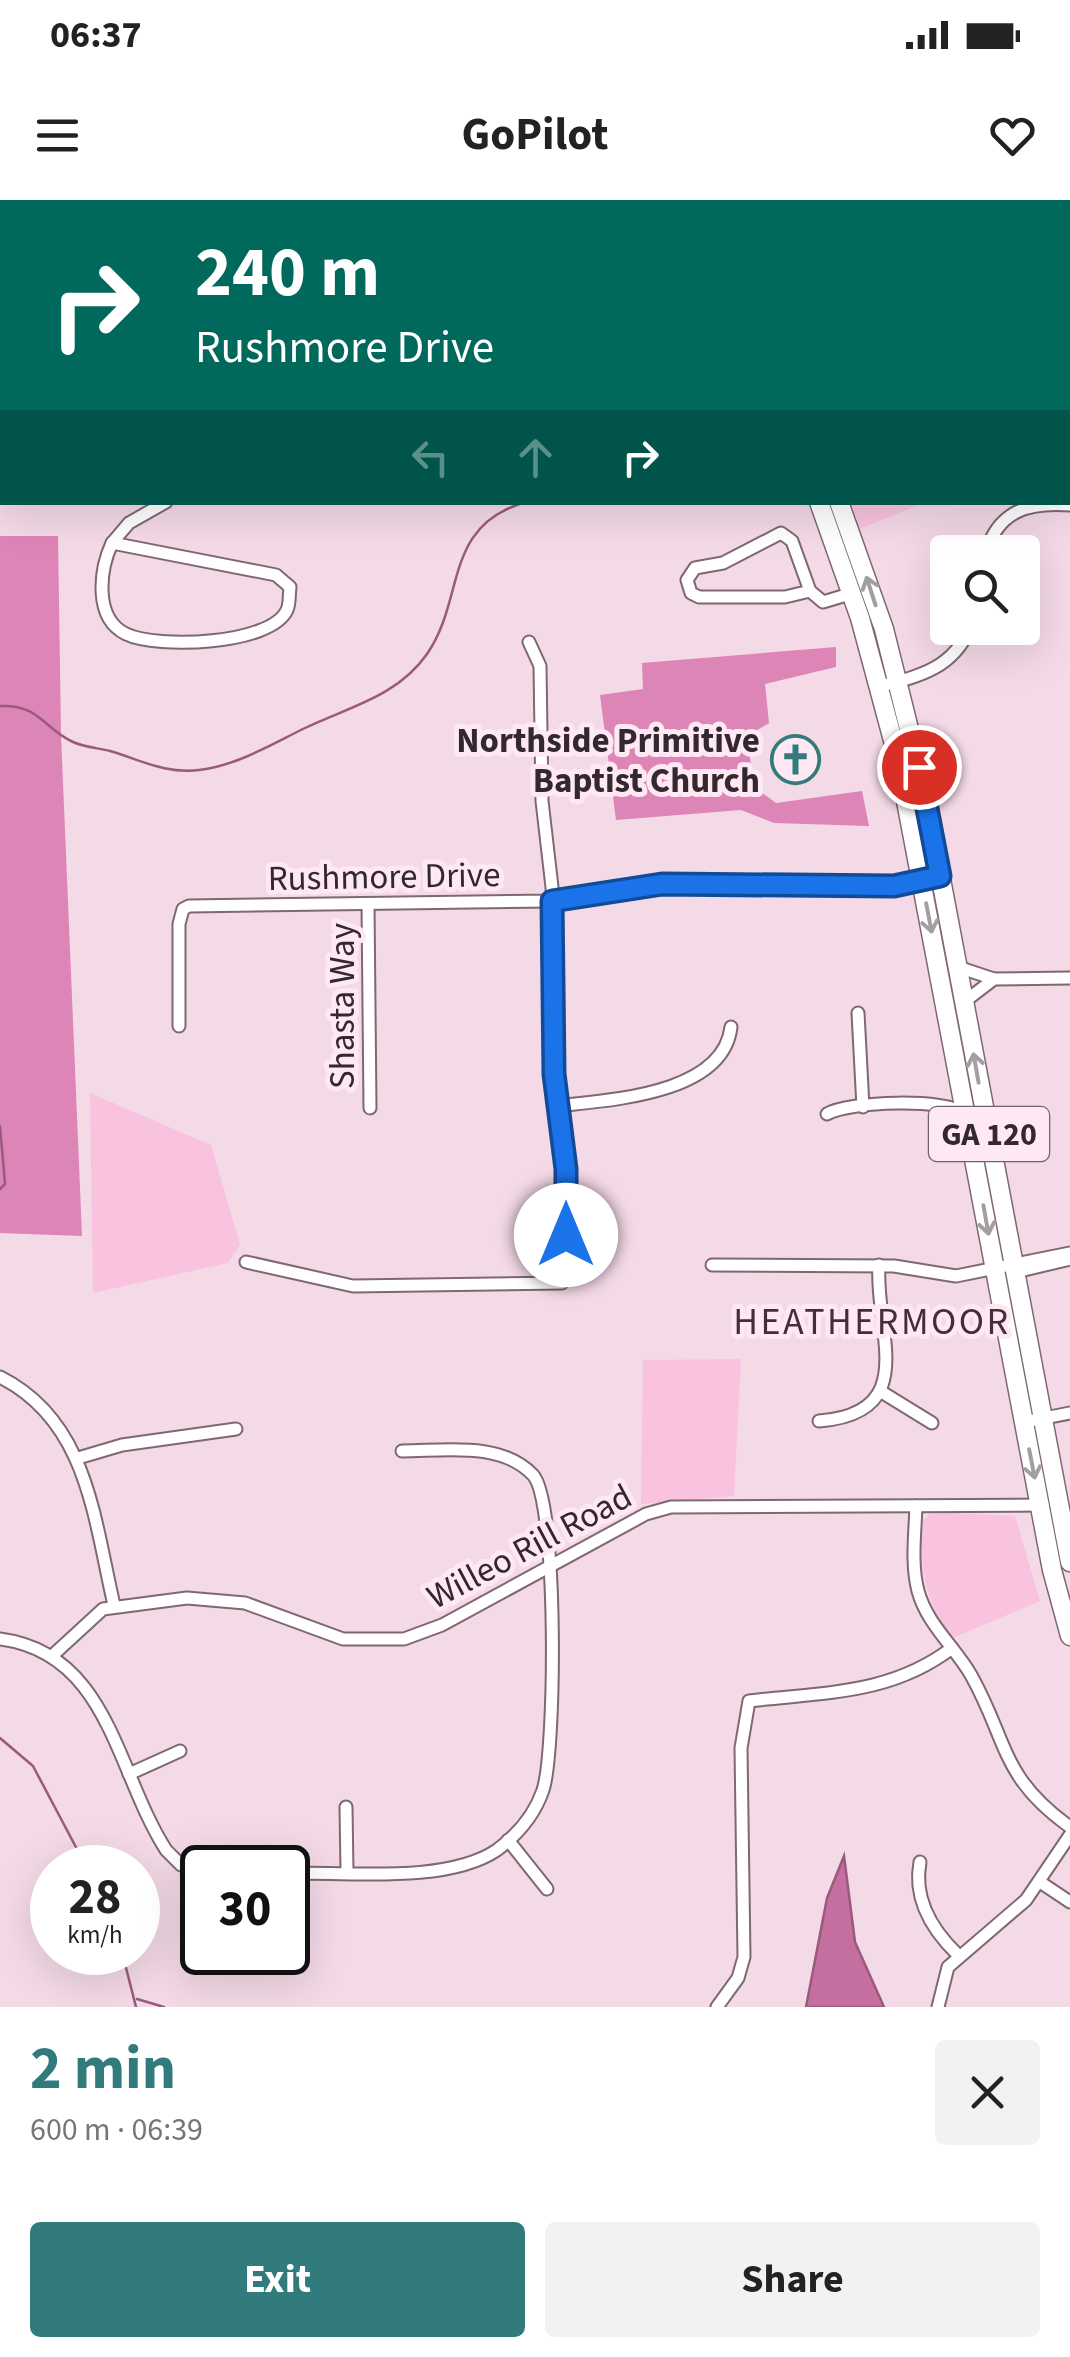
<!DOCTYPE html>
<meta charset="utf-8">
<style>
body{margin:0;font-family:"Source Sans 3",sans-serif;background:#f2f2f2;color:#222;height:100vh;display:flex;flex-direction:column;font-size:38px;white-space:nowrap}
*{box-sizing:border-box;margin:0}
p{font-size:32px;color:#767676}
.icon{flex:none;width:55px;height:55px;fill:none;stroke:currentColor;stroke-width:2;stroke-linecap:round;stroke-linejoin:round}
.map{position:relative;height:1807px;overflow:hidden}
.drawer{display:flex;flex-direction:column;background:#fff;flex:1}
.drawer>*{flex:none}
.guide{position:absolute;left:0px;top:0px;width:1070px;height:305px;box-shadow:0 10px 40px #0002;background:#00695c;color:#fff;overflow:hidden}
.tools{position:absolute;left:930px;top:335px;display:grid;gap:20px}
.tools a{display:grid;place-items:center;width:110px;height:110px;border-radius:10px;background:#fff;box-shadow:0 10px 40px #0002;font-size:50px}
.speed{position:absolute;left:30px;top:1645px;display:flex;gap:20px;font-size:50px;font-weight:700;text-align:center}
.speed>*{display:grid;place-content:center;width:130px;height:130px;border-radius:50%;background:#fff;box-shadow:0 10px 40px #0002;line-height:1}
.speed small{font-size:25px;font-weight:400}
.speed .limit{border:5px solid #111;border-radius:15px;background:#fff;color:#111}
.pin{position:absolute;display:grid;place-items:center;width:85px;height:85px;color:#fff;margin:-42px;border:5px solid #fff;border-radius:50%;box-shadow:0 2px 10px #0007}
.me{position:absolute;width:110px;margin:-55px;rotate:0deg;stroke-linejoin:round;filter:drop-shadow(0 0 8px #0008)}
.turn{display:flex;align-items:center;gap:35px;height:210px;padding:0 30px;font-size:45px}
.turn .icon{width:130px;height:130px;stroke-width:2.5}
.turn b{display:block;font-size:70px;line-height:85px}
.lanes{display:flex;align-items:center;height:95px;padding:0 30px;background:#0003;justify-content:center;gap:50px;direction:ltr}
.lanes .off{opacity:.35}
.round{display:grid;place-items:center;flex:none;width:105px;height:105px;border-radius:10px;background:#f2f2f2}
.summary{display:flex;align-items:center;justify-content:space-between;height:170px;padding:0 30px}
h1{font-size:60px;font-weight:700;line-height:75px;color:#327b7c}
.action{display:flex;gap:20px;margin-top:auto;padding:20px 30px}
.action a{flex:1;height:115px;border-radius:10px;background:#327b7c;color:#fff;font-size:40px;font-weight:700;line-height:115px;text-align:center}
.action a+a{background:#f2f2f2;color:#222}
.status{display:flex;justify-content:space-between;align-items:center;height:70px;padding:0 50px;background:#fff;direction:ltr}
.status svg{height:28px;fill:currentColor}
header{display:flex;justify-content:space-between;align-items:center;height:130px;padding:0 30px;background:#fff;font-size:45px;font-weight:700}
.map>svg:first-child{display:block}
.green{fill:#f9c3df}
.forest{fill:#dd85b6}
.water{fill:#c56fa0;stroke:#995a7e;stroke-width:2.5}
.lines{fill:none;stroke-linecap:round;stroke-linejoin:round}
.stream{stroke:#995a7e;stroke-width:2.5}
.minor-casing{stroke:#7f6773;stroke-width:15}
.highway-casing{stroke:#7f6773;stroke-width:21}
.minor{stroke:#fff;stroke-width:11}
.highway{stroke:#fff;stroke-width:18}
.oneway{stroke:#a39ea1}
.route-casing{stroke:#114b97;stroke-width:25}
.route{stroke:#1a73e8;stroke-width:18}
.labels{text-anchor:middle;stroke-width:10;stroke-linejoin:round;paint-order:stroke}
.shield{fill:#fee8f3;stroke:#6f6269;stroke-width:2.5}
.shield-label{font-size:32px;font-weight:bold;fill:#32282e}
.poi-label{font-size:35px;font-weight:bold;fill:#32282e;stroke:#fee8f3;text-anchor:end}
.street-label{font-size:35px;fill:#32282e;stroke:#fee8f3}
.neighbourhood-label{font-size:38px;letter-spacing:2.5px;fill:#432f3a;stroke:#fee8f3}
</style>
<div class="status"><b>06:37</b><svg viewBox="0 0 49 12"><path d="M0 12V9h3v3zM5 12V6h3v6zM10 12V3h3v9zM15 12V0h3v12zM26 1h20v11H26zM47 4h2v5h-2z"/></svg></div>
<header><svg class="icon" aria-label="menu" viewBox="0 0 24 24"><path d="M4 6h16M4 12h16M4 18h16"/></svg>GoPilot<svg class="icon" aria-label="heart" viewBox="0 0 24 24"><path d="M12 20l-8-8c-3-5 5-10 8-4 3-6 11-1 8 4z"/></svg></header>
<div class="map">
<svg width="1070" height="1807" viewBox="0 0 1070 1807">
<rect width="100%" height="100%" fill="#f4d9e7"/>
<g class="green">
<path d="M 851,302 L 923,302 L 923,303 L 860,329 Z"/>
<path d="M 90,893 L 211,945 L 240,1045 L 228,1063 L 93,1093 Z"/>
<path d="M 741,1159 L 734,1296 L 641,1304 L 643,1160 Z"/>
<path d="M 932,1312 L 1015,1316 L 1040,1401 L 953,1438 C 924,1401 920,1369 921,1322 Z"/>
</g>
<g class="forest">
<path d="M 0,336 L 58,336 L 61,535 L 82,1036 L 0,1033 Z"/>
<path d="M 836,447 L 836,467 L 765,484 L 769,523 L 747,536 L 754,587 L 776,603 L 862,591 L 869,626 L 774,623 L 741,610 L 616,620 L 600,495 L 643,489 L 642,463 Z"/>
</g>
<path class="water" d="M 844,1656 L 855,1742 L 884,1807 L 806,1807 L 827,1698 Z"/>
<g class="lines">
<g class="stream">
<path d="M 573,0 L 573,2"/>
<path d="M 1049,2 L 1049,0"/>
<path d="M 1068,55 L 1070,58"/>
<path d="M 0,506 C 39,504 44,529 73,542 C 84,547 98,548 110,551 C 141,560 165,574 199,570 C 236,566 272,544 305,528 C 349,507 398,496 427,454 C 466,398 442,326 526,302"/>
<path d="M 0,926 L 5,984 L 0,989"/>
<path d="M 0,1538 L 33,1566 L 87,1668"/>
<path d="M 122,1752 L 136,1807"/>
<path d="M 137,1799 L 164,1807"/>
</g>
<defs>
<g id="minor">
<path d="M 612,0 L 613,2"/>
<path d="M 112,343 L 276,375 L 290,387 C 289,393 290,404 287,410 C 271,445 157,449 126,434 C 93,418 100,369 112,343 Z"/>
<path d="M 112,343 L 129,323 L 166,302"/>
<path d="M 986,352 C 999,310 1029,302 1070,305"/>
<path d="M 810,391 L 792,341 L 781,333 L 723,363 L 695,368 L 687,380 L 691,393 L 699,397 L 785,397 L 810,391 L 823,402 L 853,393"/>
<path d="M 881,486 C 920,476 953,468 970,428"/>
<path d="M 368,704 L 370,908"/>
<path d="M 958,767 L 994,779 L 1070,778"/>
<path d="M 964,802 L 994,779"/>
<path d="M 858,813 L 863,907"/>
<path d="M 179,826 L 179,724 L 183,709 L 189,706 L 552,701 L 662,685 L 893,686 L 940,676"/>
<path d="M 557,906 C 608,900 723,895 731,827"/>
<path d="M 827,914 C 849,901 946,898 966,914"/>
<path d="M 246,1062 L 353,1086 L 562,1083 L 566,969 L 554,874 L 552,687 L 542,601 L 540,466 L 529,442"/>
<path d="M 712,1065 L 894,1066 L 956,1076 L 1070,1053"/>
<path d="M 1014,1067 L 1020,1071 L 1070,1059"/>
<path d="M 0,1177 C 88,1221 94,1320 114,1405"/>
<path d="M 880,1191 L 932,1223"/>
<path d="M 819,1221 C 922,1213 874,1131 879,1065"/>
<path d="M 1024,1222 L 1070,1213"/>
<path d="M 78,1258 L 122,1245 L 236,1229"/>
<path d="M 916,1306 C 915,1334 911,1364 918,1391 C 927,1424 954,1446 971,1475 C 1008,1541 1000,1577 1070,1627"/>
<path d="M 0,1439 C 109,1453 116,1572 166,1650 L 181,1665 L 202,1672"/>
<path d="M 53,1455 L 103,1409 L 187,1398 L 245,1403 L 343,1439 L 404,1439 L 442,1425 L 646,1314 L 671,1307 L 1043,1305"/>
<path d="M 129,1574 L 180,1551"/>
<path d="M 346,1607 L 347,1672"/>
<path d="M 508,1640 L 547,1689"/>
<path d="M 920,1662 C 913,1699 932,1730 958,1755"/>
<path d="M 288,1673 C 347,1672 447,1684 497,1650 C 517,1635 535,1614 543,1590 C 556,1551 558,1302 533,1275 C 501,1241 444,1251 402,1251"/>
<path d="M 1040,1682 L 1070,1702"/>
<path d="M 717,1807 L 738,1778 L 744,1757 L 741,1548 L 749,1501 C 824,1492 890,1495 952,1448"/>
<path d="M 938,1807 L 948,1767 L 1026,1700 L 1070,1635"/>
</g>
<g id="highway">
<path d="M 658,0 L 660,2"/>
<path d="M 680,0 L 682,2"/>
<path d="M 819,302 L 860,418 L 898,559 L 1052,1370 L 1070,1436"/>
<path d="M 839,302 L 884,429 L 924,589 L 1070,1362"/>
</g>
</defs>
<use href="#minor" class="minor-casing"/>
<use href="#highway" class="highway-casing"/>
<use href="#minor" class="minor"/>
<use href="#highway" class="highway"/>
</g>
<defs><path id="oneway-shaft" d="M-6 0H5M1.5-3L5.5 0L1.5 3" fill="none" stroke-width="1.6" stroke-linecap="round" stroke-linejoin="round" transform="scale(2.5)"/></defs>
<g class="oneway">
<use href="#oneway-shaft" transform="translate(871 391) rotate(-108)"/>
<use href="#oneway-shaft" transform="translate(929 718) rotate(79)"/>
<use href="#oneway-shaft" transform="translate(976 868) rotate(-100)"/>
<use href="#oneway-shaft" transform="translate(986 1020) rotate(80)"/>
<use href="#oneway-shaft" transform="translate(1032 1264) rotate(79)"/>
</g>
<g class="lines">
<defs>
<path id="route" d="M 566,1035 L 566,969 L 554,874 L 552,701 L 662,684 L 894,686 L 940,676 L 919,567"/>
</defs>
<use href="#route" class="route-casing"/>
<use href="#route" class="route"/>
</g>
<defs>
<symbol id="church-ring" viewBox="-11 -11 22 22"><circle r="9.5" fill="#fee8f3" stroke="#327b7c" stroke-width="1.5"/><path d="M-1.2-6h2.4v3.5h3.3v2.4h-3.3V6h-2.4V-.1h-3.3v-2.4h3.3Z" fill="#327b7c"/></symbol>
</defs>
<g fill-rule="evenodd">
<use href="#church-ring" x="768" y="532" width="55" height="55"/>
</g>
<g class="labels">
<rect class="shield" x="929" y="907" width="120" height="54" rx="8"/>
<g class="shield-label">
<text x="989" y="945">GA 120</text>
</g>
<g class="poi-label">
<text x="760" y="552">Northside Primitive<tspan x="760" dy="40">Baptist Church</tspan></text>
</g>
<g class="street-label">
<text transform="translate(384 676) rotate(-1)" y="12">Rushmore Drive</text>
<text transform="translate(342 806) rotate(-90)" y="12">Shasta Way</text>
<text transform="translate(529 1346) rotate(-28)" y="12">Willeo Rill Road</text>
</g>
<g class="neighbourhood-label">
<text x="872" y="1134">HEATHERMOOR</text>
</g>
</g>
</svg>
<div class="tools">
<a><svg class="icon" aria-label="search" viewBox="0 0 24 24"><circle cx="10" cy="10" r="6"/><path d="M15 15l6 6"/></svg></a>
</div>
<div class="speed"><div>28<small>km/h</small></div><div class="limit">30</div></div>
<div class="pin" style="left:919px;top:567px;background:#d93025"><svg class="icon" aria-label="arrive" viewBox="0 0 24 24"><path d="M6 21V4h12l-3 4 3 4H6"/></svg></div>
<svg class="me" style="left:566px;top:1035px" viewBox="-20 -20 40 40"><circle r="19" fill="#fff"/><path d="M0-13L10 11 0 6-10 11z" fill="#1a73e8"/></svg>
<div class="guide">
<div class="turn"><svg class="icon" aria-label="right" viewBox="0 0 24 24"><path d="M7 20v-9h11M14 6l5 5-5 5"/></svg><div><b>240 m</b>Rushmore Drive</div></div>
<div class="lanes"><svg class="icon off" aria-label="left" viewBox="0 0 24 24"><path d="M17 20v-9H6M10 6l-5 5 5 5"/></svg><svg class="icon off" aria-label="ahead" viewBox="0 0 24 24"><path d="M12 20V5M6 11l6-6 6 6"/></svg><svg class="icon" aria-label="right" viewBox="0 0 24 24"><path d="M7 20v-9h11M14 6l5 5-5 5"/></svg></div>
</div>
</div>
<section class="drawer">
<div class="summary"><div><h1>2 min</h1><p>600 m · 06:39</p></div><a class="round"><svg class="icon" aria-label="close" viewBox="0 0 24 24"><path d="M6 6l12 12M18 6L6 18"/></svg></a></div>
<div class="action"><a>Exit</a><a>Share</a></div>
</section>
